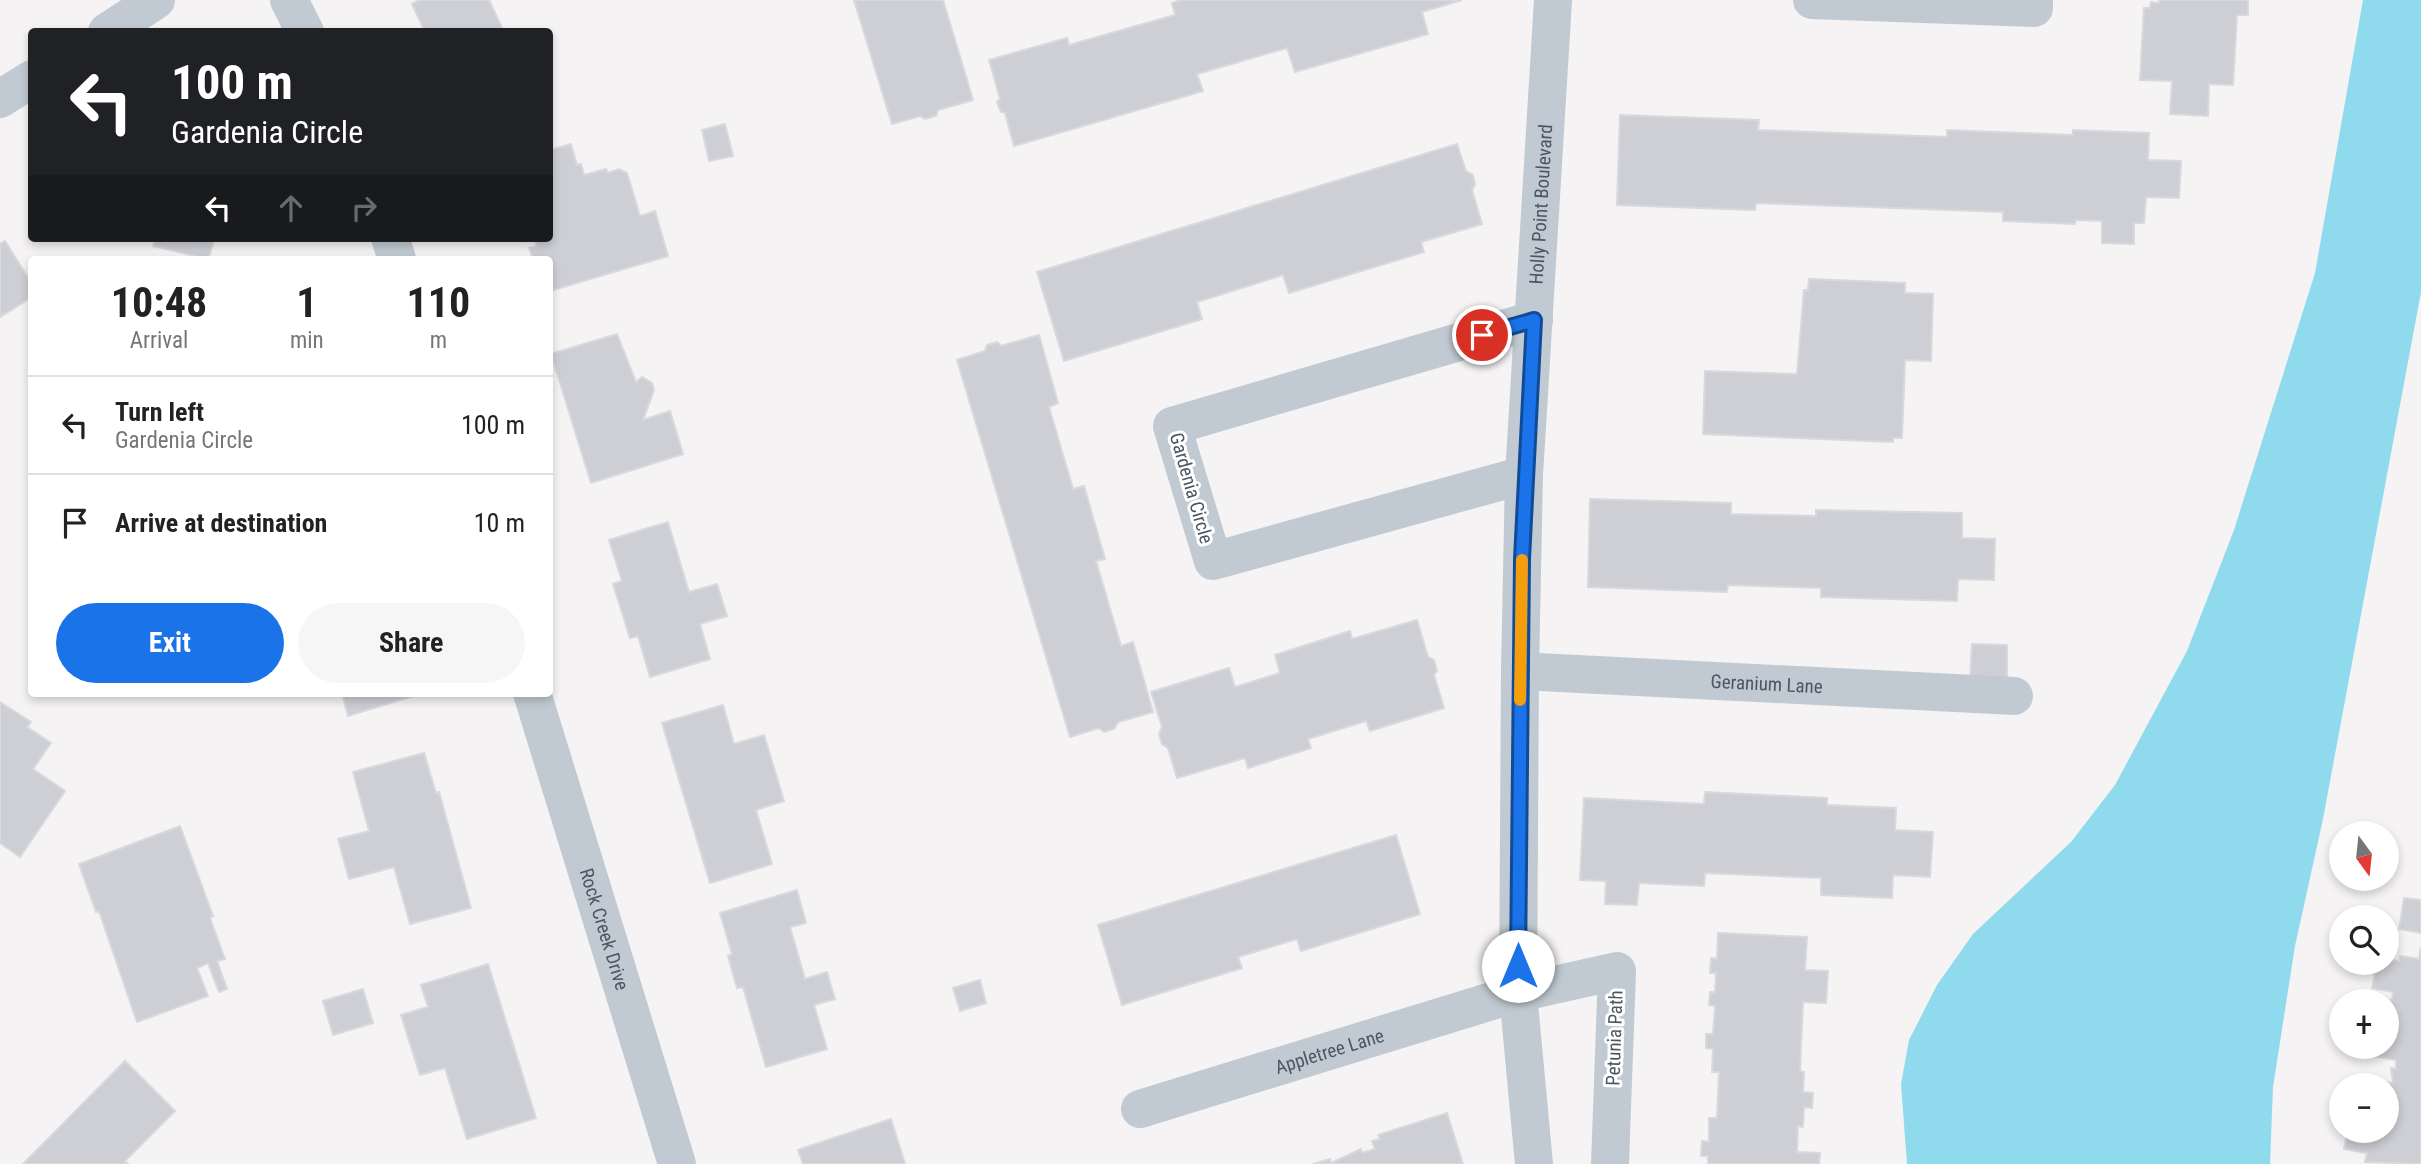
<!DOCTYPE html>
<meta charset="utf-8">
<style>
body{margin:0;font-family:"Roboto Condensed",sans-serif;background:#f6f6f6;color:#222;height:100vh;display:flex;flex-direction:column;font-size:26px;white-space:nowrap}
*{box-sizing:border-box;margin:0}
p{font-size:23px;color:#767676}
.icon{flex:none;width:38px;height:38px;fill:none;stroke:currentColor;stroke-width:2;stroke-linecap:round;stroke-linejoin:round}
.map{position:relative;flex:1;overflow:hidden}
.panel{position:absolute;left:28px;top:256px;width:525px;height:441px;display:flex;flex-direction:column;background:#fff;border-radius:7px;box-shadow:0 4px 10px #0003}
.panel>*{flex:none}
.hud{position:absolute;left:28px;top:28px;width:525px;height:214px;border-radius:7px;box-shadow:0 4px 10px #0003;background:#202124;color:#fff;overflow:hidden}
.needle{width:46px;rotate:165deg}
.controls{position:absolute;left:2329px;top:821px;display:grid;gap:14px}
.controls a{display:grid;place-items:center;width:70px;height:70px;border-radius:50%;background:#fff;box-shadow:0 4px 10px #0003;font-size:35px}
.pin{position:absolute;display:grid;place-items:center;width:60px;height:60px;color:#fff;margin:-30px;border:4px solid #fff;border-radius:50%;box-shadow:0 2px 7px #0007}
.me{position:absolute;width:77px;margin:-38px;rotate:0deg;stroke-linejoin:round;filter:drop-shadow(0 0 5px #0008)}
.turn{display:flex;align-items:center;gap:24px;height:147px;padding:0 28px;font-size:32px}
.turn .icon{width:91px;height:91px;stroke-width:2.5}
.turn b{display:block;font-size:49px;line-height:60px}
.lanes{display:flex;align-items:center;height:66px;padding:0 28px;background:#0003;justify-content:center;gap:35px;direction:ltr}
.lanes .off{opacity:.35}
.eta{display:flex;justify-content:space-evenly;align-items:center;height:119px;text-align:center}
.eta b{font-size:42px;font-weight:700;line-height:49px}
.primary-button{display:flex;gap:14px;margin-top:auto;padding:14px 28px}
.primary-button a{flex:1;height:80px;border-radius:42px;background:#1a73e8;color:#fff;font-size:28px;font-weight:700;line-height:80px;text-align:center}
.primary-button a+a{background:#f6f6f6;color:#222}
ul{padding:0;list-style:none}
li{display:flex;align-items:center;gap:21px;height:98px;padding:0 28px;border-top:2px solid #e0e0e0}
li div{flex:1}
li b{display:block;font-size:26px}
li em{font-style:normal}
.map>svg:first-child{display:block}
.water{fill:#90daee}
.building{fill:#cdcfd5;stroke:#d7d9de;stroke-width:2}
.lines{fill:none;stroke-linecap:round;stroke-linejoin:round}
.street{stroke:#c1cad2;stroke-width:38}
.route-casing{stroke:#114b97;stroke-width:18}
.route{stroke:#1a73e8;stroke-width:12}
.slow{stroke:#f59e0b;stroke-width:12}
.labels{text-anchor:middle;stroke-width:6;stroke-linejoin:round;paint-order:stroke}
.street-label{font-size:19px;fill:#4a5661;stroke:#fff}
</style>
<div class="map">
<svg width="2421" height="1164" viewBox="0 0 2421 1164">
<rect width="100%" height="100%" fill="#f5f3f3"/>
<path class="water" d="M 2363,0 L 2421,0 L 2421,292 L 2323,819 L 2295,946 L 2273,1087 L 2270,1164 L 1907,1164 L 1901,1084 L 1909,1040 L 1937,985 L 1973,934 L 2071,842 L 2115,785 L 2187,651 L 2234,530 L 2315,273 Z"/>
<g class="building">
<path d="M 489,0 L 504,32 L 425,32 L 412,4 L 419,0 Z"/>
<path d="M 854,0 L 943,0 L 973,100 L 938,110 L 936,116 L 925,119 L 920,116 L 892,124 Z"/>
<path d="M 1181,0 L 1462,0 L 1422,12 L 1428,34 L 1295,72 L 1287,48 L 1197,74 L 1203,91 L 1014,146 L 1005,113 L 1001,112 L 997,102 L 1000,99 L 989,60 L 1067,38 L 1069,45 L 1175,15 L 1172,3 Z"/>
<path d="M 2159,0 L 2248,0 L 2248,15 L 2237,15 L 2233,85 L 2209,84 L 2208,116 L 2170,114 L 2172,81 L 2140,80 L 2144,8 L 2150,8 L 2151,2 L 2159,3 Z"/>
<path d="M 1620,115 L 1759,120 L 1758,130 L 1947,137 L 1947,130 L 2073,135 L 2073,130 L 2149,133 L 2148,160 L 2181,161 L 2179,198 L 2146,197 L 2144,223 L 2134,223 L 2134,244 L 2102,243 L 2102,221 L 2075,220 L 2075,224 L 2003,221 L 2003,212 L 1756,203 L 1755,210 L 1617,205 Z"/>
<path d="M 725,124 L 733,156 L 709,161 L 702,130 Z"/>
<path d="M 571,144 L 577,165 L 581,164 L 584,175 L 606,169 L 608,173 L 619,169 L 627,173 L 640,216 L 655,211 L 668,256 L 550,291 L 550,259 L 533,259 L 529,248 L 537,246 L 534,238 L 550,238 L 550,150 Z"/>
<path d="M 1457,144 L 1466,171 L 1473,175 L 1475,185 L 1472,190 L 1482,224 L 1421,242 L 1424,252 L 1289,293 L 1283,275 L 1197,302 L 1202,319 L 1064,361 L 1037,272 Z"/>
<path d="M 155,238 L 215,238 L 208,259 L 153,246 Z"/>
<path d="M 5,241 L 32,284 L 32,297 L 0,317 L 0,244 Z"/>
<path d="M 1809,279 L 1905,283 L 1905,293 L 1933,294 L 1931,361 L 1905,360 L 1902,438 L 1893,438 L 1893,442 L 1703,434 L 1705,371 L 1797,374 L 1804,290 L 1808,290 Z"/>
<path d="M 617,334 L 636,382 L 642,377 L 652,383 L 654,390 L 643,420 L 670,411 L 683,454 L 591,483 L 551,354 Z"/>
<path d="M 1039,335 L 1058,403 L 1049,407 L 1073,489 L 1084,486 L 1105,559 L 1096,561 L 1121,646 L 1133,642 L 1153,712 L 1118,722 L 1114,729 L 1104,732 L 1099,728 L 1070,737 L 957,360 L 985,351 L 987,345 L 997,342 L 1001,346 Z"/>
<path d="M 1590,499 L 1731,503 L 1731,514 L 1816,516 L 1816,510 L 1962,513 L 1962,538 L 1995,539 L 1994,580 L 1958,579 L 1957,601 L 1821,597 L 1821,588 L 1728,585 L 1727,592 L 1588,587 Z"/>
<path d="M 668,522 L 689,592 L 717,584 L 727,616 L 700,624 L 710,659 L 650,677 L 638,636 L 630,638 L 613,584 L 622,581 L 609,540 Z"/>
<path d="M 1417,620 L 1428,657 L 1434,660 L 1437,671 L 1434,675 L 1444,708 L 1370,731 L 1366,721 L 1308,739 L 1311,748 L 1248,768 L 1245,758 L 1177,778 L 1168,748 L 1162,744 L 1159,734 L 1162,727 L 1151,692 L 1229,668 L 1235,687 L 1280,673 L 1275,655 L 1350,631 L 1352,639 Z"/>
<path d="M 1972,644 L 2007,645 L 2007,681 L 1970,680 Z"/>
<path d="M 342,693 L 416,693 L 417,695 L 348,716 Z"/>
<path d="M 0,702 L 31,722 L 27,727 L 51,743 L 33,769 L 65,791 L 20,857 L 0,843 Z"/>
<path d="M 723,705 L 734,744 L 764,735 L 784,801 L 756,810 L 772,864 L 710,883 L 662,723 Z"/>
<path d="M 424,753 L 436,793 L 439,792 L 471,908 L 410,924 L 394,867 L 349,879 L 338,839 L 369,831 L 353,772 Z"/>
<path d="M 1705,792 L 1827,798 L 1827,805 L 1896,808 L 1895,830 L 1933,832 L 1930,877 L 1893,875 L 1892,898 L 1821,895 L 1821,878 L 1705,873 L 1704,886 L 1639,883 L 1637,905 L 1605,904 L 1606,881 L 1580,880 L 1584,798 L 1704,804 Z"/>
<path d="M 180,826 L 213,916 L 210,918 L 225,959 L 217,961 L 227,989 L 219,992 L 208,963 L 197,968 L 208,996 L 137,1022 L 99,911 L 96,912 L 79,864 Z"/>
<path d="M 1396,835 L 1420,914 L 1301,951 L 1297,939 L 1238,957 L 1242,968 L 1122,1005 L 1098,925 Z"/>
<path d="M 797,890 L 806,923 L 790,927 L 805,979 L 827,972 L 835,999 L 814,1005 L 827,1049 L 766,1067 L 743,987 L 737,988 L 728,956 L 732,954 L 720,913 Z"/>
<path d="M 2404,898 L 2421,900 L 2421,933 L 2399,929 Z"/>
<path d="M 1718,933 L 1807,937 L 1805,970 L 1828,971 L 1826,1003 L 1803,1002 L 1800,1071 L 1804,1072 L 1803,1092 L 1813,1093 L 1812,1108 L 1804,1107 L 1803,1127 L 1798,1126 L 1797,1152 L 1820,1153 L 1819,1164 L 1708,1164 L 1708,1156 L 1701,1156 L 1702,1141 L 1709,1142 L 1709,1118 L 1717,1118 L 1719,1072 L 1712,1072 L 1713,1049 L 1706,1048 L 1706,1034 L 1713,1034 L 1715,1006 L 1709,1005 L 1710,992 L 1715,992 L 1716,973 L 1710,973 L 1711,958 L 1717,959 Z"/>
<path d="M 2421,947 L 2421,1164 L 2365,1162 L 2367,1153 L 2344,1149 L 2348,1130 L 2387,1130 L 2387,1085 L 2378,1085 L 2379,1081 L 2393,1083 L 2391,1068 L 2396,1069 L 2396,1060 L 2372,1056 L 2374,1046 L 2387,1046 L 2388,1029 L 2387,1001 L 2371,1001 L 2372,997 L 2392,1000 L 2393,992 L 2372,988 L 2377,962 L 2387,962 L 2387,959 L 2399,961 L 2400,956 L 2419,959 Z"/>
<path d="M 488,964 L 536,1118 L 467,1139 L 445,1068 L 420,1075 L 401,1015 L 428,1007 L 421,985 Z"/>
<path d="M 980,980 L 986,1003 L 960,1011 L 953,988 Z"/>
<path d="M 363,989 L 373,1023 L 333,1035 L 323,1001 Z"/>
<path d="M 125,1061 L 175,1111 L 125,1161 L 128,1164 L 23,1164 Z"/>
<path d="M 1447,1113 L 1463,1164 L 1313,1164 L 1330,1159 L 1331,1163 L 1361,1149 L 1362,1153 L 1375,1149 L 1372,1141 L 1380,1139 L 1378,1135 Z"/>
<path d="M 891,1119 L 905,1164 L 803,1164 L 798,1150 Z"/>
</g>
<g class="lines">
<g class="street">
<path d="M 289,0 L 305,32"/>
<path d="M 1812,0 L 2034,8 L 2034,0"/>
<path d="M 107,32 L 156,0"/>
<path d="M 0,99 L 32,79"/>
<path d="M 390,238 L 397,259"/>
<path d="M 1524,475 L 1213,561 L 1172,426 L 1534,320"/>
<path id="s1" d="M 1520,671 L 2014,696"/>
<path id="s2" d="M 532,693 L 677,1164"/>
<path id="s3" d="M 1140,1109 L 1518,993 L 1617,971 L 1610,1164"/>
<path id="s4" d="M 1534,1164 L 1518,993 L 1520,671 L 1524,475 L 1553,0"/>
</g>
</g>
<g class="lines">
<defs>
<path id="route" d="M 1482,335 L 1534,320 L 1522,559 L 1518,966"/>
</defs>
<use href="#route" class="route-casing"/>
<use href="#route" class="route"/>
<path class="slow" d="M 1520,700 L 1522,560"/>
</g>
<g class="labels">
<g class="street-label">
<text dy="7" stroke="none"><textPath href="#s4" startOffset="961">Holly Point Boulevard</textPath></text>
<text transform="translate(1192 488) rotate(74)" y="7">Gardenia Circle</text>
<text dy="7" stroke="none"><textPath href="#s1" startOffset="247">Geranium Lane</textPath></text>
<text dy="7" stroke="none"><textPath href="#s2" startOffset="247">Rock Creek Drive</textPath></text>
<text transform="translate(1614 1038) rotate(-88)" y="7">Petunia Path</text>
<text dy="7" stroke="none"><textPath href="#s3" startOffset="198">Appletree Lane</textPath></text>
</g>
</g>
</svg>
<div class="controls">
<a><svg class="needle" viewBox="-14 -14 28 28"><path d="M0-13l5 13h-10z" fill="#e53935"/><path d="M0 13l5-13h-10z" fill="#767676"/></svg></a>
<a><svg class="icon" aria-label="search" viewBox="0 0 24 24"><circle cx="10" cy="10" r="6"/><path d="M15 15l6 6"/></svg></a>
<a>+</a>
<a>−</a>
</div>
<div class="pin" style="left:1482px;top:335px;background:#d93025"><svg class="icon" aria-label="arrive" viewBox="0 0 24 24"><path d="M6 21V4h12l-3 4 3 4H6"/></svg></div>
<svg class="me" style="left:1518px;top:966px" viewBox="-20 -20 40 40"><circle r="19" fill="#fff"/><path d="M0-13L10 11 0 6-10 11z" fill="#1a73e8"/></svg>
<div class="hud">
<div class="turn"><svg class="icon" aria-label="left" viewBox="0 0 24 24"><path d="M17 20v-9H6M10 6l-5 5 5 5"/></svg><div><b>100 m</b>Gardenia Circle</div></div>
<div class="lanes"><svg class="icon" aria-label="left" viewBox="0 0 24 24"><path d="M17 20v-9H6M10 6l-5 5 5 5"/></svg><svg class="icon off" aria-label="ahead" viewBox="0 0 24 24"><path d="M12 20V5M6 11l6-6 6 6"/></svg><svg class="icon off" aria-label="right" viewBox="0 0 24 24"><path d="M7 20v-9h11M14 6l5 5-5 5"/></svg></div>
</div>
<section class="panel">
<div class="eta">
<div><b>10:48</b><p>Arrival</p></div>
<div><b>1</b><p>min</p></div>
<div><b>110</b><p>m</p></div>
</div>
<ul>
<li><svg class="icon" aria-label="left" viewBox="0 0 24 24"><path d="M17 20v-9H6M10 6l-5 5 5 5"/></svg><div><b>Turn left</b><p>Gardenia Circle</p></div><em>100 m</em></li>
<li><svg class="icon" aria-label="arrive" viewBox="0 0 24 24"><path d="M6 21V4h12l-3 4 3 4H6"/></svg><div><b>Arrive at destination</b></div><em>10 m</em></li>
</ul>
<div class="primary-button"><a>Exit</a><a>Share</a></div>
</section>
</div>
